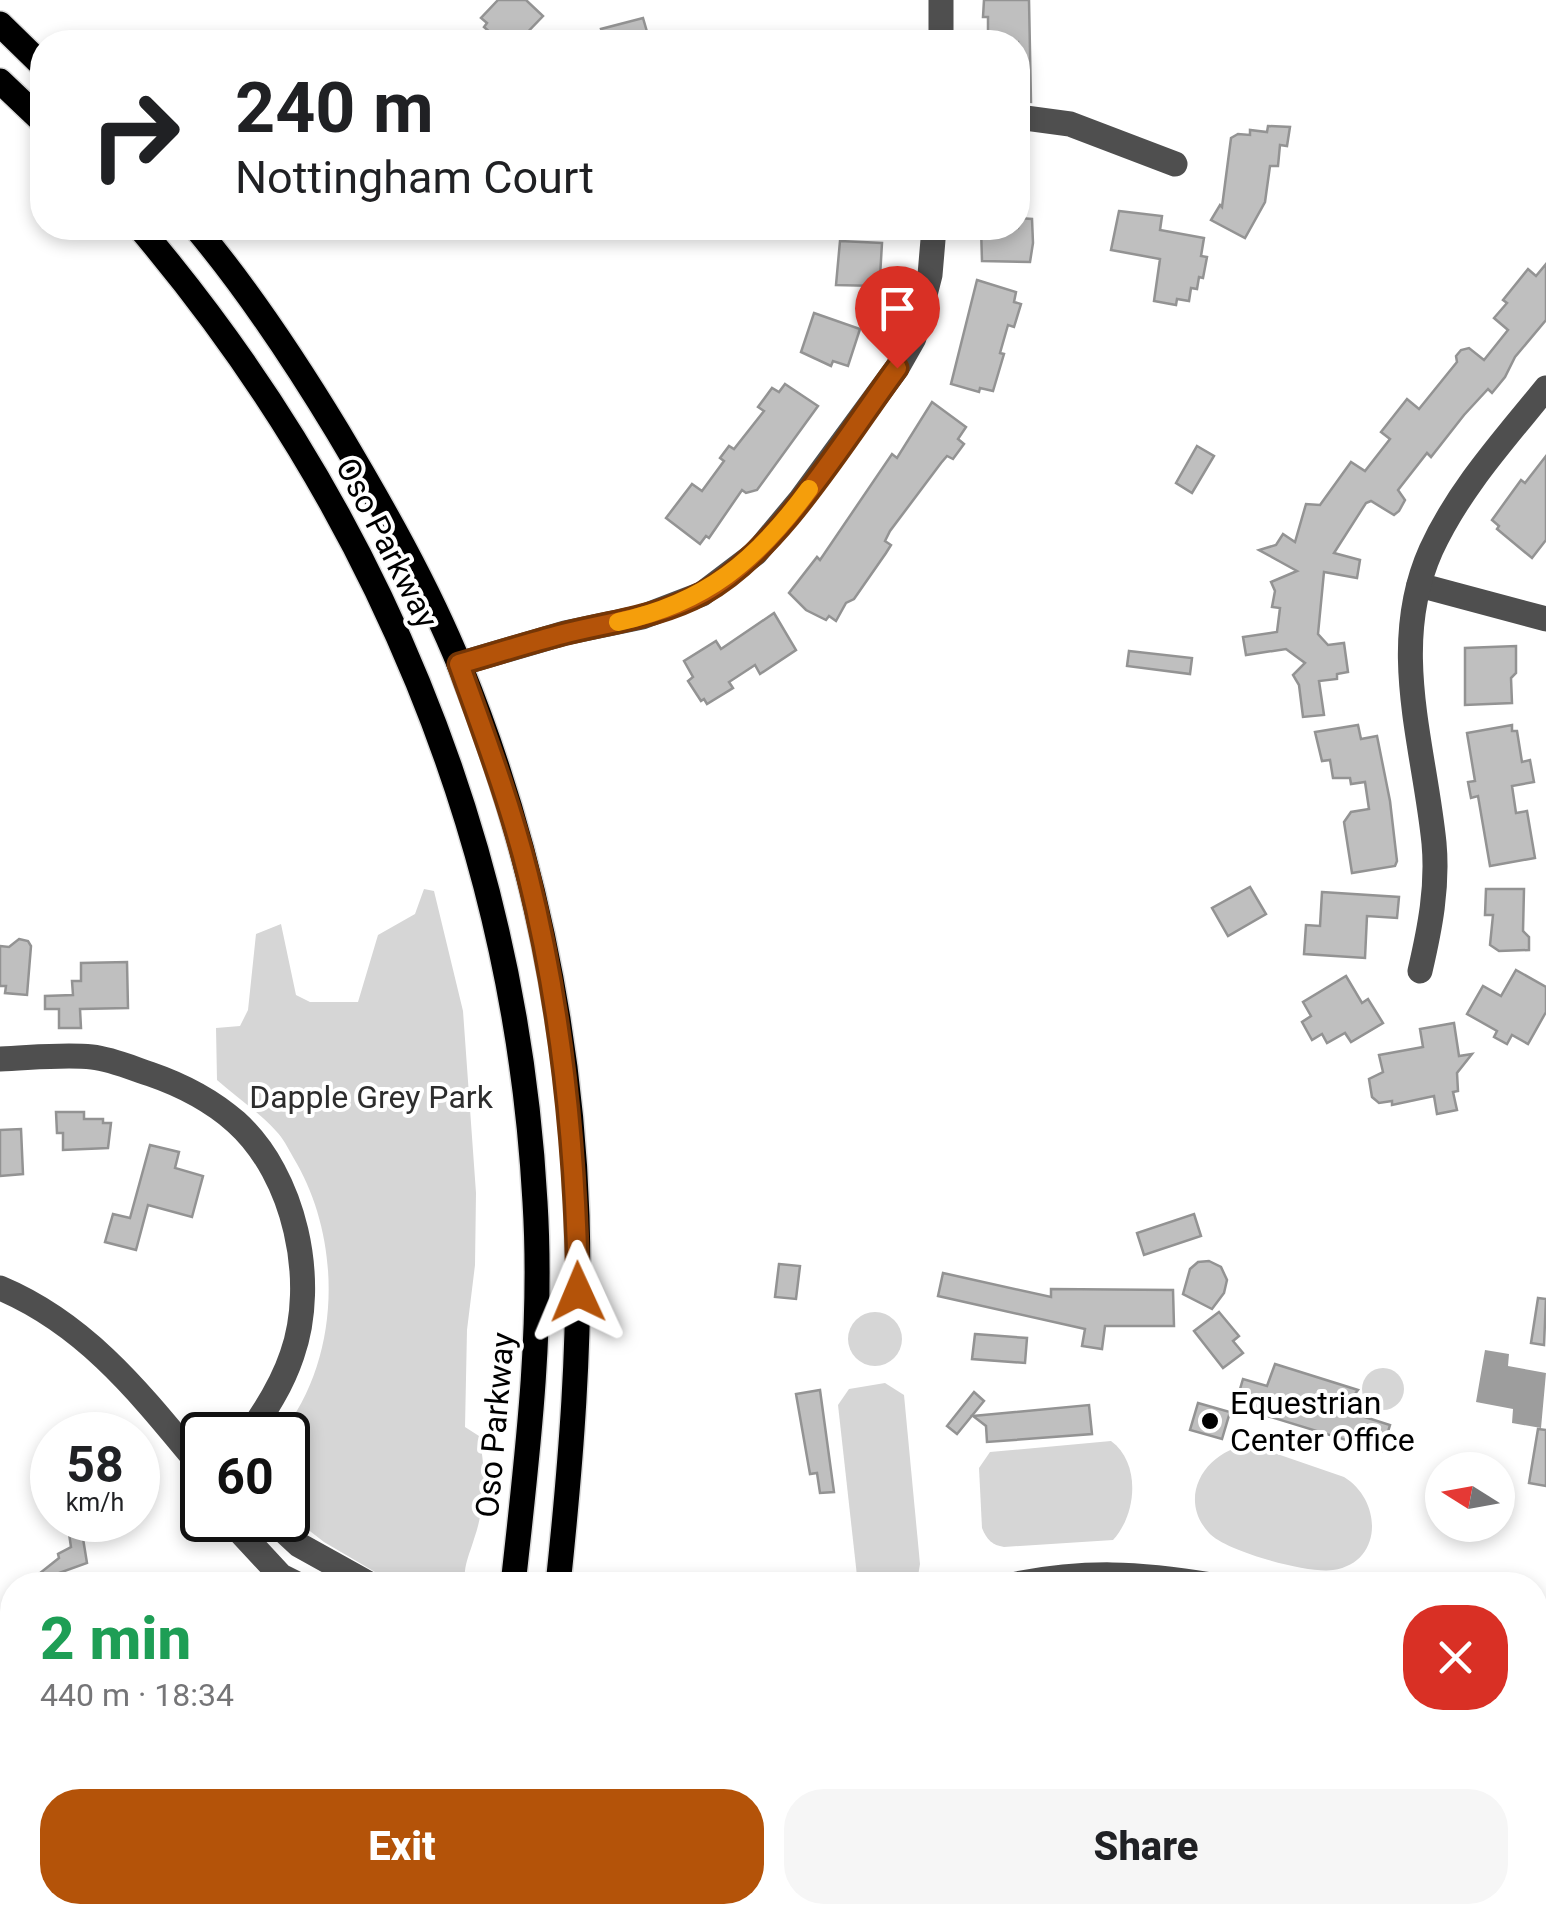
<!DOCTYPE html>
<meta charset="utf-8">
<style>
body{margin:0;font-family:Roboto,sans-serif;background:#f6f6f6;color:#202124;height:100vh;display:flex;flex-direction:column;font-size:38px;white-space:nowrap}
*{box-sizing:border-box;margin:0}
p{font-size:32px;color:#757577}
.icon{flex:none;width:55px;height:55px;fill:none;stroke:currentColor;stroke-width:2;stroke-linecap:round;stroke-linejoin:round}
.map{position:relative;flex:1;overflow:hidden}
.side{position:absolute;left:0px;top:1572px;width:1548px;height:352px;display:flex;flex-direction:column;background:#fff;border-radius:40px 40px 0 0;box-shadow:0 5px 15px #0003}
.side>*{flex:none}
.guide{position:absolute;left:30px;top:30px;width:1000px;height:210px;border-radius:40px;box-shadow:0 5px 15px #0003;background:#fff;color:#202124;overflow:hidden}
.needle{width:65px;rotate:281deg}
.fabs{position:absolute;left:1425px;top:1452px;display:grid;gap:20px}
.fabs a{display:grid;place-items:center;width:90px;height:90px;border-radius:50%;background:#fff;box-shadow:0 5px 15px #0003;font-size:50px}
.speed{position:absolute;left:30px;top:1412px;display:flex;gap:20px;font-size:50px;font-weight:700;text-align:center}
.speed>*{display:grid;place-content:center;width:130px;height:130px;border-radius:50%;background:#fff;box-shadow:0 5px 15px #0003;line-height:1}
.speed small{font-size:25px;font-weight:400}
.speed .limit{border:5px solid #111;border-radius:15px;background:#fff;color:#111}
.pin{position:absolute;display:grid;place-items:center;width:85px;height:85px;color:#fff;margin:-102px -42px;border-radius:50% 50% 50% 0;rotate:-45deg;box-shadow:0 0 10px #0007}
.pin .icon{rotate:45deg}
.me{position:absolute;width:110px;margin:-55px;rotate:359deg;stroke-linejoin:round;filter:drop-shadow(0 0 8px #0008)}
.turn{display:flex;align-items:center;gap:35px;height:210px;padding:0 40px;font-size:45px}
.turn .icon{width:130px;height:130px;stroke-width:2.5}
.turn b{display:block;font-size:70px;line-height:85px}
.round{display:grid;place-items:center;flex:none;width:105px;height:105px;border-radius:40px;background:#f6f6f6}
.summary{display:flex;align-items:center;justify-content:space-between;height:170px;padding:0 40px}
h1{font-size:60px;font-weight:800;line-height:75px;color:#1e9e55}
.action{display:flex;gap:20px;margin-top:auto;padding:20px 40px}
.action a{flex:1;height:115px;border-radius:40px;background:#b45309;color:#fff;font-size:40px;font-weight:800;line-height:115px;text-align:center}
.action a+a{background:#f6f6f6;color:#202124}
.map>svg:first-child{display:block}
.green{fill:#d6d6d6}
.water{fill:#9d9d9d}
.building{fill:#bfbfbf;stroke:#939393;stroke-width:2.5}
.lines{fill:none;stroke-linecap:round;stroke-linejoin:round}
.major-casing{stroke:#dbdbdb;stroke-width:28}
.minor{stroke:#4f4f4f;stroke-width:25}
.major{stroke:#000;stroke-width:25}
.route-casing{stroke:#753606;stroke-width:25}
.route{stroke:#b45309;stroke-width:18}
.slow{stroke:#f59e0b;stroke-width:18}
.poi-dot{fill:#000;stroke:#fff;stroke-width:4}
.labels{text-anchor:middle;stroke-width:8;stroke-linejoin:round;paint-order:stroke}
.street-label{font-size:32px;fill:#000;stroke:#fff}
.park-label{font-size:32px;fill:#2d2d2d;stroke:#fff}
.poi-label{font-size:32px;fill:#000;stroke:#fff;text-anchor:start}
</style>
<div class="map">
<svg width="1546" height="1924" viewBox="0 0 1546 1924">
<rect width="100%" height="100%" fill="#fff"/>
<g class="green">
<path d="M 424,889 L 434,891 L 463,1011 L 476,1193 L 475,1265 L 467,1330 L 465,1427 L 479,1436 C 486,1470 486,1505 474,1539 C 469,1556 463,1566 465,1585 L 402,1585 L 392,1582 L 324,1542 L 288,1514 L 288,1435 L 280,1435 C 342,1359 343,1239 293,1157 C 288,1148 283,1138 276,1131 C 259,1112 236,1097 217,1080 L 216,1028 L 240,1026 L 248,1010 L 256,934 L 281,924 L 296,995 L 310,1002 L 358,1002 L 378,935 L 415,914 Z"/>
<circle cx="875" cy="1339" r="27"/>
<circle cx="1383" cy="1389" r="21"/>
<path d="M 885,1383 L 904,1395 L 920,1564 L 918,1576 L 858,1585 L 838,1405 L 849,1389 Z"/>
<path d="M 1111,1441 C 1141,1463 1137,1514 1113,1540 L 1004,1547 C 992,1545 987,1540 982,1528 L 979,1468 L 990,1452 Z"/>
<path d="M 1251,1445 L 1344,1477 C 1383,1501 1383,1563 1333,1570 C 1308,1574 1225,1551 1209,1533 C 1175,1496 1208,1448 1251,1445 Z"/>
</g>
<path class="water" d="M 1485,1350 L 1509,1354 L 1508,1366 L 1546,1373 L 1541,1428 L 1512,1423 L 1513,1409 L 1476,1402 Z"/>
<g class="building">
<path d="M 498,0 L 526,0 L 543,16 L 518,42 L 501,42 L 484,27 L 487,23 L 481,18 Z"/>
<path d="M 984,0 L 1029,0 L 1031,102 L 1018,101 L 1018,42 L 988,42 L 988,17 L 983,17 Z"/>
<path d="M 643,18 L 650,42 L 605,42 L 601,29 Z"/>
<path d="M 1268,126 L 1290,127 L 1287,146 L 1280,145 L 1278,166 L 1270,166 L 1265,202 L 1245,238 L 1211,220 L 1220,205 L 1222,207 L 1231,138 L 1238,134 L 1250,135 L 1250,130 L 1267,132 Z"/>
<path d="M 1119,211 L 1162,216 L 1160,230 L 1204,238 L 1201,256 L 1207,257 L 1203,278 L 1199,277 L 1197,289 L 1191,288 L 1189,301 L 1177,299 L 1176,305 L 1154,301 L 1160,259 L 1111,250 Z"/>
<path d="M 1018,218 L 1032,219 L 1033,243 L 1030,262 L 982,261 L 981,228 L 1018,228 Z"/>
<path d="M 840,241 L 882,243 L 880,277 L 877,277 L 877,286 L 836,285 Z"/>
<path d="M 1546,264 L 1546,320 L 1515,357 L 1505,377 L 1492,393 L 1488,389 L 1464,415 L 1431,457 L 1427,453 L 1398,490 L 1405,500 L 1399,511 L 1394,515 L 1371,501 L 1366,503 L 1334,553 L 1360,560 L 1357,578 L 1324,572 L 1318,634 L 1328,645 L 1344,643 L 1348,672 L 1337,674 L 1337,679 L 1319,681 L 1324,715 L 1303,717 L 1299,685 L 1293,675 L 1305,663 L 1286,649 L 1246,655 L 1243,637 L 1277,632 L 1280,608 L 1272,607 L 1275,591 L 1271,582 L 1297,571 L 1259,550 L 1276,545 L 1283,534 L 1295,542 L 1306,504 L 1320,505 L 1351,462 L 1365,471 L 1390,439 L 1381,432 L 1407,399 L 1419,409 L 1457,362 L 1456,356 L 1461,350 L 1469,348 L 1484,360 L 1508,330 L 1494,318 L 1507,303 L 1503,300 L 1528,269 L 1536,276 Z"/>
<path d="M 977,280 L 1016,292 L 1014,302 L 1021,304 L 1014,327 L 1008,325 L 1000,353 L 1004,354 L 993,391 L 980,388 L 979,392 L 951,384 Z"/>
<path d="M 814,313 L 860,329 L 848,366 L 833,361 L 831,366 L 801,352 Z"/>
<path d="M 785,384 L 818,406 L 757,490 L 746,493 L 742,490 L 709,538 L 706,536 L 700,544 L 666,518 L 692,484 L 702,491 L 724,461 L 720,458 L 729,446 L 734,449 L 764,411 L 758,407 L 772,388 L 779,392 Z"/>
<path d="M 932,402 L 966,427 L 958,439 L 964,444 L 953,459 L 947,456 L 941,463 L 890,531 L 885,541 L 891,545 L 886,553 L 854,599 L 846,603 L 836,621 L 829,616 L 826,620 L 806,610 L 789,593 L 817,557 L 820,560 L 892,454 L 897,458 Z"/>
<path d="M 1197,446 L 1214,456 L 1192,493 L 1176,483 Z"/>
<path d="M 1546,456 L 1546,540 L 1532,558 L 1497,529 L 1499,526 L 1492,520 L 1521,480 L 1525,483 Z"/>
<path d="M 774,613 L 796,650 L 760,674 L 755,665 L 729,682 L 733,688 L 707,704 L 704,699 L 701,701 L 688,681 L 693,677 L 684,661 L 716,641 L 721,649 Z"/>
<path d="M 1516,646 L 1516,673 L 1511,678 L 1512,703 L 1465,705 L 1465,648 Z"/>
<path d="M 1129,651 L 1192,658 L 1190,674 L 1127,666 Z"/>
<path d="M 1358,725 L 1361,739 L 1377,736 L 1390,801 L 1397,861 L 1395,866 L 1352,873 L 1344,822 L 1351,812 L 1369,809 L 1365,782 L 1351,784 L 1350,778 L 1333,778 L 1330,760 L 1322,761 L 1315,732 Z"/>
<path d="M 1512,725 L 1512,731 L 1517,731 L 1522,762 L 1530,760 L 1534,782 L 1512,786 L 1516,813 L 1527,811 L 1535,858 L 1490,866 L 1478,796 L 1471,798 L 1468,782 L 1475,781 L 1467,733 Z"/>
<path d="M 1250,887 L 1266,914 L 1228,936 L 1212,908 Z"/>
<path d="M 1486,889 L 1524,889 L 1523,931 L 1529,937 L 1529,950 L 1499,951 L 1490,945 L 1493,915 L 1485,915 Z"/>
<path d="M 1322,892 L 1399,897 L 1397,918 L 1367,916 L 1365,958 L 1304,954 L 1306,925 L 1320,926 Z"/>
<path d="M 19,939 L 28,941 L 31,946 L 27,995 L 5,993 L 6,986 L 0,986 L 0,946 L 9,947 Z"/>
<path d="M 127,962 L 128,1008 L 80,1009 L 81,1028 L 59,1028 L 59,1009 L 45,1009 L 45,996 L 73,995 L 72,981 L 81,981 L 81,963 Z"/>
<path d="M 1516,970 L 1546,987 L 1546,1012 L 1528,1044 L 1512,1035 L 1507,1044 L 1494,1037 L 1497,1031 L 1467,1014 L 1483,986 L 1501,996 Z"/>
<path d="M 1346,976 L 1362,1003 L 1368,999 L 1383,1023 L 1351,1042 L 1345,1033 L 1327,1043 L 1322,1034 L 1312,1040 L 1302,1022 L 1311,1016 L 1303,1002 Z"/>
<path d="M 1454,1023 L 1459,1056 L 1472,1054 L 1457,1073 L 1458,1091 L 1453,1092 L 1457,1110 L 1437,1114 L 1434,1096 L 1392,1105 L 1392,1101 L 1379,1103 L 1372,1097 L 1369,1079 L 1383,1072 L 1379,1055 L 1423,1047 L 1420,1029 Z"/>
<path d="M 56,1112 L 84,1112 L 84,1119 L 103,1119 L 103,1123 L 111,1123 L 108,1148 L 63,1150 L 63,1133 L 57,1133 Z"/>
<path d="M 21,1129 L 23,1174 L 0,1176 L 0,1130 Z"/>
<path d="M 150,1145 L 179,1152 L 175,1168 L 203,1176 L 192,1217 L 148,1205 L 136,1250 L 105,1242 L 113,1214 L 130,1218 Z"/>
<path d="M 1194,1214 L 1201,1236 L 1144,1255 L 1137,1233 Z"/>
<path d="M 1209,1261 L 1221,1267 L 1227,1280 L 1224,1293 L 1212,1309 L 1183,1294 L 1190,1269 L 1198,1262 Z"/>
<path d="M 779,1264 L 800,1266 L 796,1299 L 775,1297 Z"/>
<path d="M 943,1273 L 1051,1297 L 1051,1289 L 1173,1290 L 1174,1326 L 1105,1326 L 1102,1349 L 1082,1346 L 1085,1329 L 938,1296 Z"/>
<path d="M 1538,1298 L 1546,1299 L 1544,1345 L 1531,1343 Z"/>
<path d="M 1219,1312 L 1239,1336 L 1233,1341 L 1243,1353 L 1223,1368 L 1194,1331 Z"/>
<path d="M 975,1334 L 1027,1338 L 1025,1363 L 972,1359 Z"/>
<path d="M 1275,1364 L 1358,1390 L 1343,1410 L 1390,1425 L 1382,1451 L 1235,1406 L 1243,1379 L 1267,1386 Z"/>
<path d="M 820,1390 L 834,1492 L 820,1493 L 817,1473 L 810,1474 L 796,1394 Z"/>
<path d="M 974,1392 L 984,1401 L 957,1434 L 947,1426 Z"/>
<path d="M 1198,1403 L 1230,1412 L 1222,1439 L 1190,1430 Z"/>
<path d="M 1089,1405 L 1092,1434 L 987,1442 L 986,1426 L 973,1416 Z"/>
<path d="M 1538,1429 L 1546,1430 L 1546,1486 L 1529,1483 Z"/>
<path d="M 67,1520 L 80,1520 L 87,1563 L 37,1581 L 35,1577 L 59,1558 L 58,1554 L 71,1547 Z"/>
</g>
<g class="lines">
<defs>
<g id="major">
<path d="M 0,24 L 42,65"/>
<path d="M 0,81 L 42,121"/>
<path d="M 140,228 C 374,504 515,839 535,1202 C 543,1330 527,1458 513,1585"/>
<path d="M 196,228 C 249,291 295,361 338,432 C 382,506 427,585 460,666 C 530,838 571,1030 577,1216 C 581,1340 571,1462 558,1585"/>
<path d="M 471,1924 L 472,1912"/>
<path d="M 517,1924 L 518,1912"/>
</g>
</defs>
<use href="#major" class="major-casing"/>
<g class="minor">
<path d="M 941,42 L 941,0"/>
<path d="M 1018,117 L 1070,124 L 1175,164"/>
<path d="M 1419,585 L 1546,619"/>
<path d="M 459,664 L 565,633 L 642,617 L 702,594 L 756,553 L 801,499 L 897,368 L 914,338 L 930,275 L 934,228"/>
<path d="M 1420,971 C 1430,928 1438,887 1434,843 C 1424,744 1388,646 1431,550 C 1459,489 1504,440 1546,388"/>
<path d="M 0,1059 C 30,1058 62,1054 92,1057 C 111,1059 132,1068 150,1074 C 182,1085 211,1100 236,1122 C 295,1175 318,1281 292,1355 C 282,1385 266,1410 248,1435"/>
<path d="M 0,1288 C 88,1325 143,1397 202,1468"/>
<path d="M 229,1520 L 281,1576 L 299,1585"/>
<path d="M 272,1520 L 299,1545 L 371,1585"/>
<path d="M 1011,1585 C 1085,1570 1139,1573 1212,1585"/>
<path d="M 0,1698 L 12,1707"/>
<path d="M 1535,1742 L 1546,1750"/>
<path d="M 187,1912 L 190,1924"/>
<path d="M 1169,1912 L 1198,1924"/>
</g>
<use href="#major" class="major"/>
</g>
<g class="lines">
<defs>
<path id="route" d="M 578,1292 C 576,1152 562,1011 528,875 C 510,803 484,734 459,664 C 494,654 528,643 563,634 C 610,622 659,617 703,593 C 778,552 846,437 897,368"/>
</defs>
<use href="#route" class="route-casing"/>
<use href="#route" class="route"/>
<path class="slow" d="M 618,622 C 706,603 757,560 809,489"/>
</g>
<circle class="poi-dot" cx="1210" cy="1421" r="10"/>
<g class="labels">
<g class="street-label">
<text transform="translate(387 543) rotate(63)" y="11">Oso Parkway</text>
<text transform="translate(495 1425) rotate(-85)" y="11">Oso Parkway</text>
</g>
<g class="park-label">
<text x="371" y="1108">Dapple Grey Park</text>
</g>
<g class="poi-label">
<text x="1230" y="1414">Equestrian<tspan x="1230" dy="37">Center Office</tspan></text>
</g>
</g>
</svg>
<div class="fabs">
<a><svg class="needle" viewBox="-14 -14 28 28"><path d="M0-13l5 13h-10z" fill="#e53935"/><path d="M0 13l5-13h-10z" fill="#757577"/></svg></a>
</div>
<div class="speed"><div>58<small>km/h</small></div><div class="limit">60</div></div>
<div class="pin" style="left:897px;top:368px;background:#d93025"><svg class="icon" aria-label="arrive" viewBox="0 0 24 24"><path d="M6 21V4h12l-3 4 3 4H6"/></svg></div>
<svg class="me" style="left:578px;top:1292px" viewBox="-20 -20 40 40"><path d="M0-17L14 15 0 8-14 15z" fill="#b45309" stroke="#fff" stroke-width="4"/></svg>
<div class="guide">
<div class="turn"><svg class="icon" aria-label="right" viewBox="0 0 24 24"><path d="M7 20v-9h11M14 6l5 5-5 5"/></svg><div><b>240 m</b>Nottingham Court</div></div>
</div>
<section class="side">
<div class="summary"><div><h1>2 min</h1><p>440 m · 18:34</p></div><a class="round" style="background:#d93025;color:#fff"><svg class="icon" aria-label="close" viewBox="0 0 24 24"><path d="M6 6l12 12M18 6L6 18"/></svg></a></div>
<div class="action"><a>Exit</a><a>Share</a></div>
</section>
</div>
